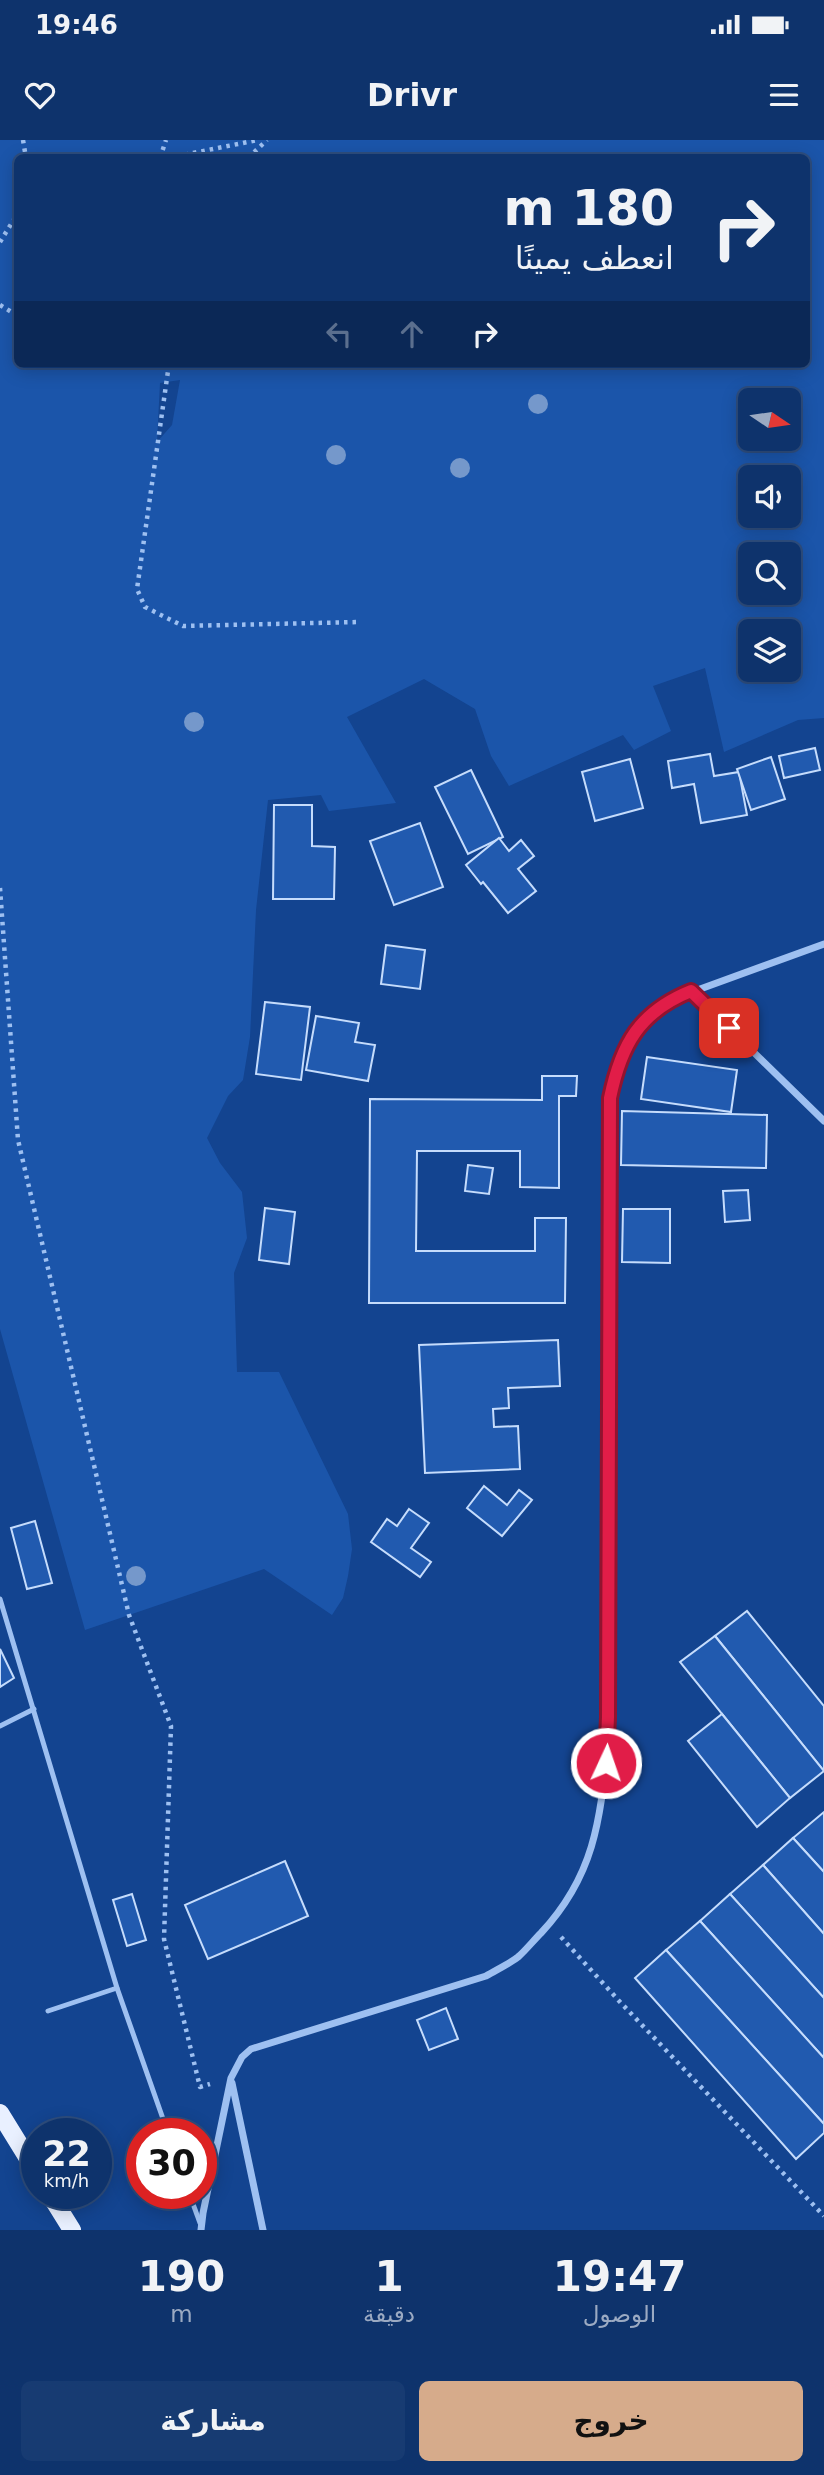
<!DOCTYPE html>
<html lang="ar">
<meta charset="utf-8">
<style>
body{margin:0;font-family:"DejaVu Sans",Vazirmatn,sans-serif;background:#173b72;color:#f1f3f6;direction:rtl;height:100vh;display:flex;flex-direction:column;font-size:26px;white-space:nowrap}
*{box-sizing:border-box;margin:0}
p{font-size:23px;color:#9baac2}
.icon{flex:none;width:38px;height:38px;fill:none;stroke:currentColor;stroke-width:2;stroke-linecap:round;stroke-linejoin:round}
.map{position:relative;height:2090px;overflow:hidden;direction:ltr}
.drawer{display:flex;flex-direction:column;background:#0e336c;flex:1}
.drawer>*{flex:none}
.banner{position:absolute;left:14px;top:14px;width:796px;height:214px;border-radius:10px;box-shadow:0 4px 18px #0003,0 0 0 2px #2e4e7f;direction:rtl;background:#0e336c;color:#f1f3f6;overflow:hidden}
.needle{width:46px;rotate:103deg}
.buttons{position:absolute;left:738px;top:248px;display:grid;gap:14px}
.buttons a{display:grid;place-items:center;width:63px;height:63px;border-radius:10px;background:#0e336c;box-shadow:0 4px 18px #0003,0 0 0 2px #2e4e7f;font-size:35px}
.speed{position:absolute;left:21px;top:1978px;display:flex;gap:14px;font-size:35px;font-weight:700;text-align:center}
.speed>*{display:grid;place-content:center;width:91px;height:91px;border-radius:50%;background:#0e336c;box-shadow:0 4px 18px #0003,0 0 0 2px #2e4e7f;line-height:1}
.speed small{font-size:18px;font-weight:400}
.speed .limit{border:10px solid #d22;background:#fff;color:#111}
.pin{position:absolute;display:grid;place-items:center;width:60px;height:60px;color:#fff;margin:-30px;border-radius:14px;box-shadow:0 4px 10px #0006}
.me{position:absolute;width:77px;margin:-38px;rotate:3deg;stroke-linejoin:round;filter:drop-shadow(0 0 5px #0008)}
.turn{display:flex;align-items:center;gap:24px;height:147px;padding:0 21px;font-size:32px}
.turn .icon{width:91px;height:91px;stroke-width:2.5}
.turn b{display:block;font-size:49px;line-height:60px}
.lanes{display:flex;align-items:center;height:66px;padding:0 21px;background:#0003;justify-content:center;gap:35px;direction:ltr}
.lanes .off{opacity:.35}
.eta{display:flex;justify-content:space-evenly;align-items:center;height:119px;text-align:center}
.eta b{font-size:42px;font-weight:800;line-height:49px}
.button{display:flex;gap:14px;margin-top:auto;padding:14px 21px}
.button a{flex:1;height:80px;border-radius:10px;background:#d6ab8b;color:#111;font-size:28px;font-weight:800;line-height:80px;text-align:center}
.button a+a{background:#173b72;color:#f1f3f6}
.status{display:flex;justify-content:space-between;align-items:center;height:49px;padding:0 35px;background:#0e336c;direction:ltr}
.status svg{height:19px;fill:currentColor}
header{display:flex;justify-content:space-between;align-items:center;height:91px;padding:0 21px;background:#0e336c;font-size:32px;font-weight:800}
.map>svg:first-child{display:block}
.green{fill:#1b55aa;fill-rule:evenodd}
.building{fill:#215aaf;stroke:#c5dcfc;stroke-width:2}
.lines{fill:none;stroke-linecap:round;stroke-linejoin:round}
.path{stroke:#9ec0f1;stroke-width:4.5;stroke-dasharray:3.5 5;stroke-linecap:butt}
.service{stroke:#9ec0f1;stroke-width:5}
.minor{stroke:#9ec0f1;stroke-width:7}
.primary{stroke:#e9f0ff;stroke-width:18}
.tree{fill:#7598cb}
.route-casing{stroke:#92132f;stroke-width:18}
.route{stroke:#e11d48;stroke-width:12}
</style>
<div class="status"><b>19:46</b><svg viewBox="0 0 49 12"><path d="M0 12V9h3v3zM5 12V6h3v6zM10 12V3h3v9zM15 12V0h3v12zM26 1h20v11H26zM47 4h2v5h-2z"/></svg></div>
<header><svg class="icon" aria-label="menu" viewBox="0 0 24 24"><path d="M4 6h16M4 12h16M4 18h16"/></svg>Drivr<svg class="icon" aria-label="heart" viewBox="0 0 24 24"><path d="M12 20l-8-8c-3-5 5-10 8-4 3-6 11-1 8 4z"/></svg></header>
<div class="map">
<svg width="824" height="2090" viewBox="0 0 824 2090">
<rect width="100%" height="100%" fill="#134490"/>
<path class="green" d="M 0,0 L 824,0 L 824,578 L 798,580 L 724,612 L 705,528 L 653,546 L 671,591 L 634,610 L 623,595 L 509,646 L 491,616 L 475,569 L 424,539 L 347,577 L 396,663 L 329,671 L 321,655 L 268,660 L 256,770 L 250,897 L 243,940 L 228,956 L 207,998 L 220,1023 L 242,1052 L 247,1098 L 234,1133 L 237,1232 L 279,1232 L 348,1374 L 352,1409 L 348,1436 L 343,1458 L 332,1475 L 264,1429 L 85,1490 L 0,1189 ZM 18,18 L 807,18 L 807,224 L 18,224 ZM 180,240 L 172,285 L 157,302 L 160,243 ZM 751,261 L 789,261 L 789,299 L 751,299 ZM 751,338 L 789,338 L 789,376 L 751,376 ZM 751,415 L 789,415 L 789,453 L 751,453 ZM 751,492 L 789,492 L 789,530 L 751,530 Z"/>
<g class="building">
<path d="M 815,608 L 820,630 L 784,638 L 779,616 Z"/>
<path d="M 710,614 L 714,636 L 739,632 L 747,675 L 701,683 L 694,644 L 672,648 L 668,621 Z"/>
<path d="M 771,617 L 785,659 L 751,670 L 737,629 Z"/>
<path d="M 630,619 L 643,668 L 595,681 L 582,632 Z"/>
<path d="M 471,630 L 503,697 L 468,714 L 435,647 Z"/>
<path d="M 274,665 L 312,665 L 312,706 L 335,707 L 334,759 L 273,759 Z"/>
<path d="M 420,683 L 443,747 L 394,765 L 370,701 Z"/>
<path d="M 499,698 L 509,711 L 521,700 L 534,716 L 518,729 L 536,751 L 508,773 L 483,742 L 481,744 L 466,725 Z"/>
<path d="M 386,805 L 425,810 L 420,849 L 381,844 Z"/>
<path d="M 265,862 L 310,867 L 301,940 L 256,934 Z"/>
<path d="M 316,876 L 359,883 L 355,902 L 375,905 L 368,941 L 306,930 Z"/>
<path d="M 647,917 L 737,930 L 731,972 L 641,959 Z"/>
<path d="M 542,936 L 577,936 L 576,956 L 559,956 L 559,1048 L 520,1047 L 520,1011 L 417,1011 L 416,1111 L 535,1111 L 535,1078 L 566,1078 L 565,1163 L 369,1163 L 370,959 L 542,960 Z"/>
<path d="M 622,971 L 767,975 L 766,1028 L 621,1025 Z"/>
<path d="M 468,1025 L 493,1028 L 489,1054 L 465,1051 Z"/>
<path d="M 748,1050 L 750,1080 L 725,1082 L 723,1051 Z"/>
<path d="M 265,1068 L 295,1072 L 289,1124 L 259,1120 Z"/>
<path d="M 623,1069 L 670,1069 L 670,1123 L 622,1122 Z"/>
<path d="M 558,1200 L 560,1246 L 508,1248 L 509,1268 L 493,1269 L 494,1287 L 518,1286 L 520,1329 L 425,1333 L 419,1205 Z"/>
<path d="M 484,1346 L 507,1365 L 519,1350 L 532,1360 L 502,1396 L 467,1368 Z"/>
<path d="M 409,1369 L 429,1383 L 411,1408 L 431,1422 L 420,1437 L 371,1402 L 387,1379 L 397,1386 Z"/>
<path d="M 35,1381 L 52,1443 L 27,1449 L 11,1388 Z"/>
<path d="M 747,1471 L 824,1566 L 824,1631 L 715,1496 Z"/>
<path d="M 715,1496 L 824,1631 L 790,1658 L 680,1522 Z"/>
<path d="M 0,1509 L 14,1538 L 0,1547 Z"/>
<path d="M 722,1574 L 790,1658 L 757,1687 L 688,1601 Z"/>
<path d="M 824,1672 L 824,1732 L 793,1698 Z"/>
<path d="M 793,1698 L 824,1732 L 824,1794 L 763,1725 Z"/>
<path d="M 285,1721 L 308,1776 L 208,1819 L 185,1765 Z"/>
<path d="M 763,1725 L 824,1794 L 824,1858 L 730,1754 Z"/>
<path d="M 132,1754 L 146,1800 L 127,1806 L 113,1760 Z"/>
<path d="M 730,1754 L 824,1858 L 824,1918 L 700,1781 Z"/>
<path d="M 700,1781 L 824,1918 L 824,1984 L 666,1810 Z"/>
<path d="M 666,1810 L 824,1984 L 824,1993 L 796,2019 L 635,1838 Z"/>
<path d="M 446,1868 L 458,1899 L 429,1910 L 417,1880 Z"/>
</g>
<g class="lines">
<g class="path">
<path d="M 23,0 L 26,18"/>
<path d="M 160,18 L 166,0"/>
<path d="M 168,18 L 258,0"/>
<path d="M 248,18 L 267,0"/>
<path d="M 0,102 L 18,73"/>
<path d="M 0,165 L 18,176"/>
<path d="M 169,224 L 137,449 L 145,467 L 183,486 L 359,482"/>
<path d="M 0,748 L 18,1000 L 129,1475 L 171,1586 L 164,1799 L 200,1947 L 210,1944"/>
<path d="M 561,1797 L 621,1863 L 824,2076"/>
</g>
<g class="service">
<path d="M 0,1459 L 117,1848 L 168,1993"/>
<path d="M 0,1586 L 34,1569"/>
<path d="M 48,1871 L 117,1848"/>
<path d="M 189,2053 L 200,2083"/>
</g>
<g class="minor">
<path d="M 691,851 L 824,981"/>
<path d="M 232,1943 L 263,2090"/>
<path d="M 201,2090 L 203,2073 L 231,1938 L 242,1917 L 251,1909 L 486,1836 C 496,1830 509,1824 518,1817 C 526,1810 533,1801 541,1793 C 595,1735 600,1680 608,1604 L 610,958 L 617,926 L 630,898 L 648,877 L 670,860 L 824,804"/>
</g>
<g class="primary">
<path d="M 0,1973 L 37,2033"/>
<path d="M 49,2053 L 72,2090"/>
</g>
</g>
<g class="tree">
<circle cx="538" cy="264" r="10"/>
<circle cx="336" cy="315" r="10"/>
<circle cx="460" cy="328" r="10"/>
<circle cx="194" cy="582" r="10"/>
<circle cx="136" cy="1436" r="10"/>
</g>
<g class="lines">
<defs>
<path id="route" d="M 606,1623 L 608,1577 L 610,958 C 621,905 639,872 691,851 L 729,888"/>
</defs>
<use href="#route" class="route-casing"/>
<use href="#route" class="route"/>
</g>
</svg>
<div class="buttons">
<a><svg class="needle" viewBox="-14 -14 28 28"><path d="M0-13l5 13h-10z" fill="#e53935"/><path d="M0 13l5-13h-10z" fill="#9baac2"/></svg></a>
<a><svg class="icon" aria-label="sound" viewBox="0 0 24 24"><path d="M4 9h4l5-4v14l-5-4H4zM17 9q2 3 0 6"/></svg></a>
<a><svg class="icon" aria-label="search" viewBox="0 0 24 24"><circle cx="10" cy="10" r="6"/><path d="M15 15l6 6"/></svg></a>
<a><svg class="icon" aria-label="layers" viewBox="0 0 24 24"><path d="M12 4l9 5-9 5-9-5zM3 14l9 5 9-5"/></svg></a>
</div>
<div class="speed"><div>22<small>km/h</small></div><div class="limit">30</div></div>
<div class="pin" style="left:729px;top:888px;background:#d93025"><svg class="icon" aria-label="arrive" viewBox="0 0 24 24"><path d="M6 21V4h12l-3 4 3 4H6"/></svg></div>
<svg class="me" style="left:606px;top:1623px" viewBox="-20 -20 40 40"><circle r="17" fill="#e11d48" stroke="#fff" stroke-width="3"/><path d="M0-11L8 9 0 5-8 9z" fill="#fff"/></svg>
<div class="banner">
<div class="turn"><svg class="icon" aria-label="right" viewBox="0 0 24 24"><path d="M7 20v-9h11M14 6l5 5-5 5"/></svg><div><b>180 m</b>انعطف يمينًا</div></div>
<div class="lanes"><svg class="icon off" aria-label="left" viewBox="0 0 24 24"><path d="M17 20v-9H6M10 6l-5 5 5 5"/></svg><svg class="icon off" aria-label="ahead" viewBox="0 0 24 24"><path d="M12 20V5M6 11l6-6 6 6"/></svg><svg class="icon" aria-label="right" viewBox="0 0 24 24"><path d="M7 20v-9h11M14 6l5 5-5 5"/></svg></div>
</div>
</div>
<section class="drawer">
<div class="eta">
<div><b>19:47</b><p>الوصول</p></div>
<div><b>1</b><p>دقيقة</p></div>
<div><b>190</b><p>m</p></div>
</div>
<div class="button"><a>خروج</a><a>مشاركة</a></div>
</section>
